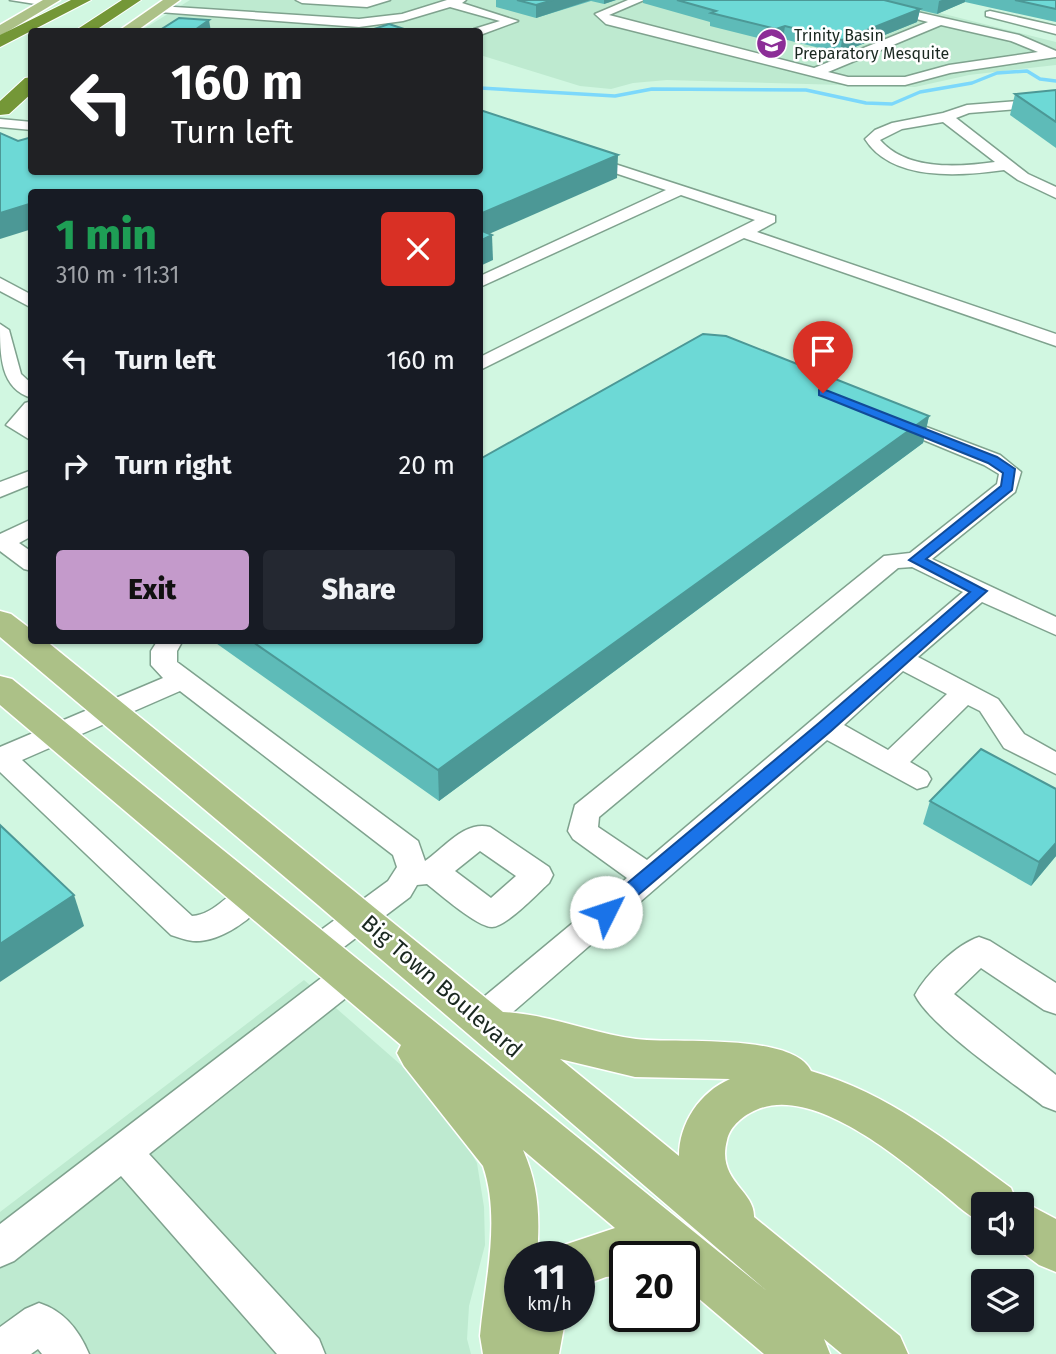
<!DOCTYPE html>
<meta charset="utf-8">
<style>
body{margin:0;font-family:"Fira Sans",sans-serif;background:#242831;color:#f1f3f6;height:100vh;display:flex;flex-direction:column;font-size:26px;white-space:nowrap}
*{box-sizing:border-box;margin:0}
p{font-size:23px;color:#9ea1a6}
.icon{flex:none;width:38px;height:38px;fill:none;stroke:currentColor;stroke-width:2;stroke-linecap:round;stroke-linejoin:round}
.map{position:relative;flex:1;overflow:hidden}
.panel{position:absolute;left:28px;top:189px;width:455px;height:455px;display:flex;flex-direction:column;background:#171b24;border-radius:7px;box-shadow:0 2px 5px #0004}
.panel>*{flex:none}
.hud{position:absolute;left:28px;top:28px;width:455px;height:147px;border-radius:7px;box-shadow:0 2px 5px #0004;background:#202124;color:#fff;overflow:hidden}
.buttons{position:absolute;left:971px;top:1192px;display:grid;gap:14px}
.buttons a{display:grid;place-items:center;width:63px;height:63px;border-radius:7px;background:#171b24;box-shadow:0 2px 5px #0004;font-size:35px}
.speed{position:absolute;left:504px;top:1241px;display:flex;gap:14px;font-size:35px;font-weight:700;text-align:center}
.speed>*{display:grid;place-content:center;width:91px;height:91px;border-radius:50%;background:#171b24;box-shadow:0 2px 5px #0004;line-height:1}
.speed small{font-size:18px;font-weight:400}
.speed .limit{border:4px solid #111;border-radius:10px;background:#fff;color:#111}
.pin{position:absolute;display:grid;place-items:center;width:60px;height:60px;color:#fff;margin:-72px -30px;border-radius:50% 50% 50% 0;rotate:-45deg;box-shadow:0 0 7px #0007}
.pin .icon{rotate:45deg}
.me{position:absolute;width:77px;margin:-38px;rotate:49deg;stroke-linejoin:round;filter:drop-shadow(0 0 5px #0008)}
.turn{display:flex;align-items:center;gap:24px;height:147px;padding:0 28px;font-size:32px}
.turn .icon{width:91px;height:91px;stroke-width:2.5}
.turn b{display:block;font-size:49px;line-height:60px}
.round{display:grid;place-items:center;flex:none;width:74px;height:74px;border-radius:7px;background:#242831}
.headline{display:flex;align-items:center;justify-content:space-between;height:119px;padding:0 28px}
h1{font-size:42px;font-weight:800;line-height:52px;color:#1e9e55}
.cta{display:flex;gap:14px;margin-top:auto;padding:14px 28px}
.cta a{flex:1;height:80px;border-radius:7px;background:#c49acb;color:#111;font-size:28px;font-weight:800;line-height:80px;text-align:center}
.cta a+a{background:#242831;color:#f1f3f6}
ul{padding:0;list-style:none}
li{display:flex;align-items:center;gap:21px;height:105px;padding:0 28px}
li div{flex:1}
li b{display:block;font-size:26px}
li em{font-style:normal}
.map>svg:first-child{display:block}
.built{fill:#beead0}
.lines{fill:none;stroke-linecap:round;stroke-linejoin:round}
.stream{stroke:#7cd8fb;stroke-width:3.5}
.minor-casing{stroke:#7fa28e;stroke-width:3}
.major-casing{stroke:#fff;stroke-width:3}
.highway-casing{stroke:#fff;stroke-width:2}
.minor{fill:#fff;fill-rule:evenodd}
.major{fill:#acc187;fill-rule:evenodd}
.highway{fill:#749737;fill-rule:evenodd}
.wall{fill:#5ebbb8}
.shaded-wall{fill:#4c9896}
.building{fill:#6dd9d6;stroke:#4c9896;stroke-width:2}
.route{fill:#1a73e8;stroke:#114b97;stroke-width:2}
.labels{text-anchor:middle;stroke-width:5;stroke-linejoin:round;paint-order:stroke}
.far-poi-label{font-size:16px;fill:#1a2820;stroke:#fff;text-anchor:start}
.near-street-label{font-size:23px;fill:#1a2820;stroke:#fff}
</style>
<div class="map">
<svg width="1056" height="1354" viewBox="0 0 1056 1354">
<rect width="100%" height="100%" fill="#d1f7e1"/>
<g class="built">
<path d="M 190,0 L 888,0 L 1056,42 L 1056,65 L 969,75 L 915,87 L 667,80 L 633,83 L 611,89 L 580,86 L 480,55 L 480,32 L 139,32 Z"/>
<path d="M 304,980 L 417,1079 L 444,1107 L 477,1163 L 484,1207 L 485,1245 L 469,1306 L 467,1339 L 471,1354 L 0,1354 L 0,1212 Z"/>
</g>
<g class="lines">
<path class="stream" d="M 480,88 L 615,96 L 652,89 L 806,90 L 866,103 L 892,104 L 920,92 L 972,83 L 997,73 L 1027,71 L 1040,79 L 1056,81"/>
<defs>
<g id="minor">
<path d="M 10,0 L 50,0 L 54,3 L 48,6 Z"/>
<path d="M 296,0 L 390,0 L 367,7 L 302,3 Z"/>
<path d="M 447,0 L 466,0 L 462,3 L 518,21 L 480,35 L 480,32 L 472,32 L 474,29 L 500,21 L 450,7 L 403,21 L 359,27 L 159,12 L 153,9 L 159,6 L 359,19 L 402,14 Z"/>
<path d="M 628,0 L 644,0 L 609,15 L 814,68 L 928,22 L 843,0 L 864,0 L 1019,35 L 1056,51 L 1056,57 L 950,73 L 905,85 L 848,85 L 606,24 L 595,14 ZM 941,25 L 1011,41 L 1038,52 L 949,65 L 905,77 L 848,77 L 828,72 Z"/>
<path d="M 990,11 L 1056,26 L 1056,34 L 986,16 L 986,12 Z"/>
<path d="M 1056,98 L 1056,106 L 969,113 L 956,118 L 1028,174 L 1056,187 L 1056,198 L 1018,180 L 1004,170 C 961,176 892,182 865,139 L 875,130 L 892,123 L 943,113 L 967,105 ZM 943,122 L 995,162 C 958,167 907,171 880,140 L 902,129 Z"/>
<path d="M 0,119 L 32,122 L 32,130 L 0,127 Z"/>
<path d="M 584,154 L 775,216 L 775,222 L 757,232 L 1056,334 L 1056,346 L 744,238 L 480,370 L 480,357 L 755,220 L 681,195 L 480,287 L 480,276 L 666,190 L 579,161 L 577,158 Z"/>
<path d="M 0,278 L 32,295 L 32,308 L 0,291 Z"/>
<path d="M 0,324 L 9,330 L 21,374 L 32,384 L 32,398 C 0,389 0,355 0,324 Z"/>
<path d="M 32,401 L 32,420 L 28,424 L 32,426 L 32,441 L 6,425 L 25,403 Z"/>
<path d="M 892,414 L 1000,455 L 1021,472 L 1015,492 L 932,559 L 1056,617 L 1056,635 L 982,602 L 918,657 L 998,699 L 1024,734 L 1056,752 L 1056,774 L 1004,748 L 980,711 L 968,705 L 910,762 L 927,772 L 931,779 L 927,786 L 917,789 L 827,740 L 492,1030 L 480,1034 L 468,1030 L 463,1020 L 468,1010 L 627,878 L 573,839 L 568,831 L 575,805 L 884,556 L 910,553 L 997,484 L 999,474 L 984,465 L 885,424 L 882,420 ZM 912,567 L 963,592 L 647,860 L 598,827 L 599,817 L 898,568 ZM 903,671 L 947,694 L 888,750 L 844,725 Z"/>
<path d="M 32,470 L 32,484 L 0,497 L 0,482 Z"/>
<path d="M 32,519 L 32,536 L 19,543 L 32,552 L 32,571 L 24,569 L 0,551 L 0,534 Z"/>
<path d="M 158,640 L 183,640 L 177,651 L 177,662 L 418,841 L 425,861 C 444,848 465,820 490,827 L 549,867 L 553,875 L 549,883 C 538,893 506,927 492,927 C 477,927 440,894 427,884 L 417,885 L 410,897 L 328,959 L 317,963 L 306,959 L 301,950 L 306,941 L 388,881 L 397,867 L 393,855 L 180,691 L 22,760 L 192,916 C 220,915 234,878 263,887 L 268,896 C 256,918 219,943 193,941 C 185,940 178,937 171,935 L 0,772 L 0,747 L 163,678 L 151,665 L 151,651 ZM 480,851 L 516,876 L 491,898 L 455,871 Z"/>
<path d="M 979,937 L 990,941 L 1056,983 L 1056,1014 L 1044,1010 L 981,968 L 954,994 L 1056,1075 L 1056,1111 L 1043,1106 C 1012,1082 931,1027 915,995 C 926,974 957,944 979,937 Z"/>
<path d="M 349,963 L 361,966 L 365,976 L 361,986 L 149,1154 L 319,1339 L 325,1354 L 277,1354 L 121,1176 L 14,1261 L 0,1267 L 0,1224 L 337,966 Z"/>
<path d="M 39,1303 C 64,1311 79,1330 89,1354 L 42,1354 L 38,1349 L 31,1354 L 0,1354 L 0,1327 L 25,1309 Z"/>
</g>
<g id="major">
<path d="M 43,0 L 60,0 L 0,36 L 0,25 Z"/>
<path d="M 163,0 L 180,0 L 135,32 L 117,32 Z"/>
<path d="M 0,611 L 11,614 L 32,630 L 32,640 L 45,640 L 503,1012 C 549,1014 591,1033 636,1039 C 673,1044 793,1032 811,1071 C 888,1093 948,1142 1011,1188 L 1017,1203 L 1022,1201 L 1056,1219 L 1056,1272 L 1039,1265 L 1008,1242 L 1022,1242 L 1022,1204 L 984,1204 L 984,1223 C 966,1216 951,1199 936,1188 C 895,1155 811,1085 756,1110 C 744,1115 730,1126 727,1140 C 716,1181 755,1190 754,1217 L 900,1336 L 908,1354 L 842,1354 L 824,1339 L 830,1354 L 764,1354 L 684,1286 L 684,1256 L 625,1256 L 625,1275 L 606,1277 L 579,1287 L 579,1256 L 557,1256 L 561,1246 L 615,1228 L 523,1150 C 539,1186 540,1218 537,1256 L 520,1256 L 520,1316 L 566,1316 L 559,1354 L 483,1354 L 480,1336 C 485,1281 501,1219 483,1166 L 404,1066 L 397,1053 L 401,1045 L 0,705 L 0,676 L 12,679 L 767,1291 L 318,905 L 0,637 ZM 560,1059 L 635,1077 L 730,1079 C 700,1092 679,1123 679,1156 Z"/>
</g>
<g id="highway">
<path d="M 71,0 L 91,0 L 0,47 L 0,35 Z"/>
<path d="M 122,0 L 141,0 L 93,32 L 73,32 Z"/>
<path d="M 32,77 L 32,93 L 9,114 L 0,115 L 0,101 L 25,78 Z"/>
</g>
</defs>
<use href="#minor" class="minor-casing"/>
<use href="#major" class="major-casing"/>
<use href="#highway" class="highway-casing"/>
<use href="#minor" class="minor"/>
<use href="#major" class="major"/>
<use href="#highway" class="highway"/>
</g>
<g class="wall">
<path d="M 496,0 L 616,0 L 604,4 L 591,1 L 536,18 L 496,7 Z"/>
<path d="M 643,0 L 1056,0 L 1056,22 L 965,2 L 937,14 L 920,10 L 917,22 L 840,53 L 783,39 L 774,42 L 710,26 L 710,22 L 643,3 Z"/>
<path d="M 1056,90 L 1056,148 L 1010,115 L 1015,94 Z"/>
<path d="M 929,416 L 923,443 L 439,801 L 213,641 L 480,640 Z"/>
<path d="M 1056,789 L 1056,856 L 1031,886 L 923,824 L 930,801 Z"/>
</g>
<g class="shaded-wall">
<path d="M 553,0 L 591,0 L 536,18 L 536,5 Z"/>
<path d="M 604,0 L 616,0 L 604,4 Z"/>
<path d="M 942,0 L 965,0 L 965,2 L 937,14 L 939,1 Z"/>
<path d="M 920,9 L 917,22 L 840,53 L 842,40 Z"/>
<path d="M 209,20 L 211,32 L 192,32 Z"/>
<path d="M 785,26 L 783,39 L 774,42 L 776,29 Z"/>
<path d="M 618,155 L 617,178 L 480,238 L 480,214 Z"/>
<path d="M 29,204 L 32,213 L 32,229 L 0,239 L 0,213 Z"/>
<path d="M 492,235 L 493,260 L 480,266 L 480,241 Z"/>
<path d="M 929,416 L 923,443 L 439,801 L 438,770 Z"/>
<path d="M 1056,843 L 1056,856 L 1031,886 L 1039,862 Z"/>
<path d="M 74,895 L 84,926 L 0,982 L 0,944 Z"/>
</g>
<g class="building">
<path d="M 517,0 L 553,0 L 536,5 Z"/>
<path d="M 677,0 L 884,0 L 920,9 L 842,40 L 785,26 L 776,29 L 711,13 L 716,11 Z"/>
<path d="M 1015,0 L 1056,0 L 1056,9 Z"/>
<path d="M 179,18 L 209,20 L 192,32 L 157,32 Z"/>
<path d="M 389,24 L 413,32 L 365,32 Z"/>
<path d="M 1056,90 L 1056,122 L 1015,94 Z"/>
<path d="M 480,110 L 618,155 L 480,214 L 480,192 L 32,192 L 32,205 L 29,204 L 0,213 L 0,133 L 18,141 L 32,137 L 32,172 L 480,172 Z"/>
<path d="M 480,230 L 492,235 L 480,241 Z"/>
<path d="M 703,334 L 726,336 L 929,416 L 438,770 L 250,640 L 480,640 L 480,459 Z"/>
<path d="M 981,749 L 1056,789 L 1056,843 L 1039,862 L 930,801 Z"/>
<path d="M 0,825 L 74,895 L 0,944 Z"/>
</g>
<path class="route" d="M 823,389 L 997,457 L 1015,469 L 1012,490 L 926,559 L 987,591 L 831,731 L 612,917 L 599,917 L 596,912 L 599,907 L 819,723 L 970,592 L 909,560 L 1001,486 L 1003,473 L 988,463 L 819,395 L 819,390 Z"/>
<defs>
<symbol id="school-disc" viewBox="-11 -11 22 22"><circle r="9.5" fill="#8c2e97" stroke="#fff"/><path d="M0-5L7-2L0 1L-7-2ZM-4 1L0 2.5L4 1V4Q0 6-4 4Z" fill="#fff"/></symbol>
</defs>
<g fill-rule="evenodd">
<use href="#school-disc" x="754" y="26" width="35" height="35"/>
</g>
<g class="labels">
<g class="far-poi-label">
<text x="794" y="41">Trinity Basin<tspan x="794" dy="18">Preparatory Mesquite</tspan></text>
</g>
<g class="near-street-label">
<text transform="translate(442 986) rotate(41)" y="8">Big Town Boulevard</text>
</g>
</g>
</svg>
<div class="buttons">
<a><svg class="icon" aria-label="sound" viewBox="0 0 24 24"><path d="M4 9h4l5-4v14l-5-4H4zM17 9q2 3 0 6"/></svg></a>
<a><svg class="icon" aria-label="layers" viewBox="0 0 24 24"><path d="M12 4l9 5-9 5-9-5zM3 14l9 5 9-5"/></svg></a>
</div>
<div class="speed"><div>11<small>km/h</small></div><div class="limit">20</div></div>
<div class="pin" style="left:823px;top:393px;background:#d93025"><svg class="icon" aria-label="arrive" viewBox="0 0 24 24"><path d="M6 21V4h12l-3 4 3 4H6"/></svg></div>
<svg class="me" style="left:606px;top:912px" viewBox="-20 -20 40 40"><circle r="19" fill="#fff"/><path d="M0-13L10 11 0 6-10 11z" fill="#1a73e8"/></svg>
<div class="hud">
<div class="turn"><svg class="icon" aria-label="left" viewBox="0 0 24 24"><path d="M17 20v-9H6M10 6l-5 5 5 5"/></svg><div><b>160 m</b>Turn left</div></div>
</div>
<section class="panel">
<div class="headline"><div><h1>1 min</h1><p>310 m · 11:31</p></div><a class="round" style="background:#d93025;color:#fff"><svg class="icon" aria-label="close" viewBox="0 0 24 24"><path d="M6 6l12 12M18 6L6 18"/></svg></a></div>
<ul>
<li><svg class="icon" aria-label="left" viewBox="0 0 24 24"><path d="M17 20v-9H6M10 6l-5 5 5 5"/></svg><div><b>Turn left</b></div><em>160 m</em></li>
<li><svg class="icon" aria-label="right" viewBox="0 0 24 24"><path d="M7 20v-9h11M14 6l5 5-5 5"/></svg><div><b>Turn right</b></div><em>20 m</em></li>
</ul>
<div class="cta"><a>Exit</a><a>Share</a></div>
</section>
</div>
